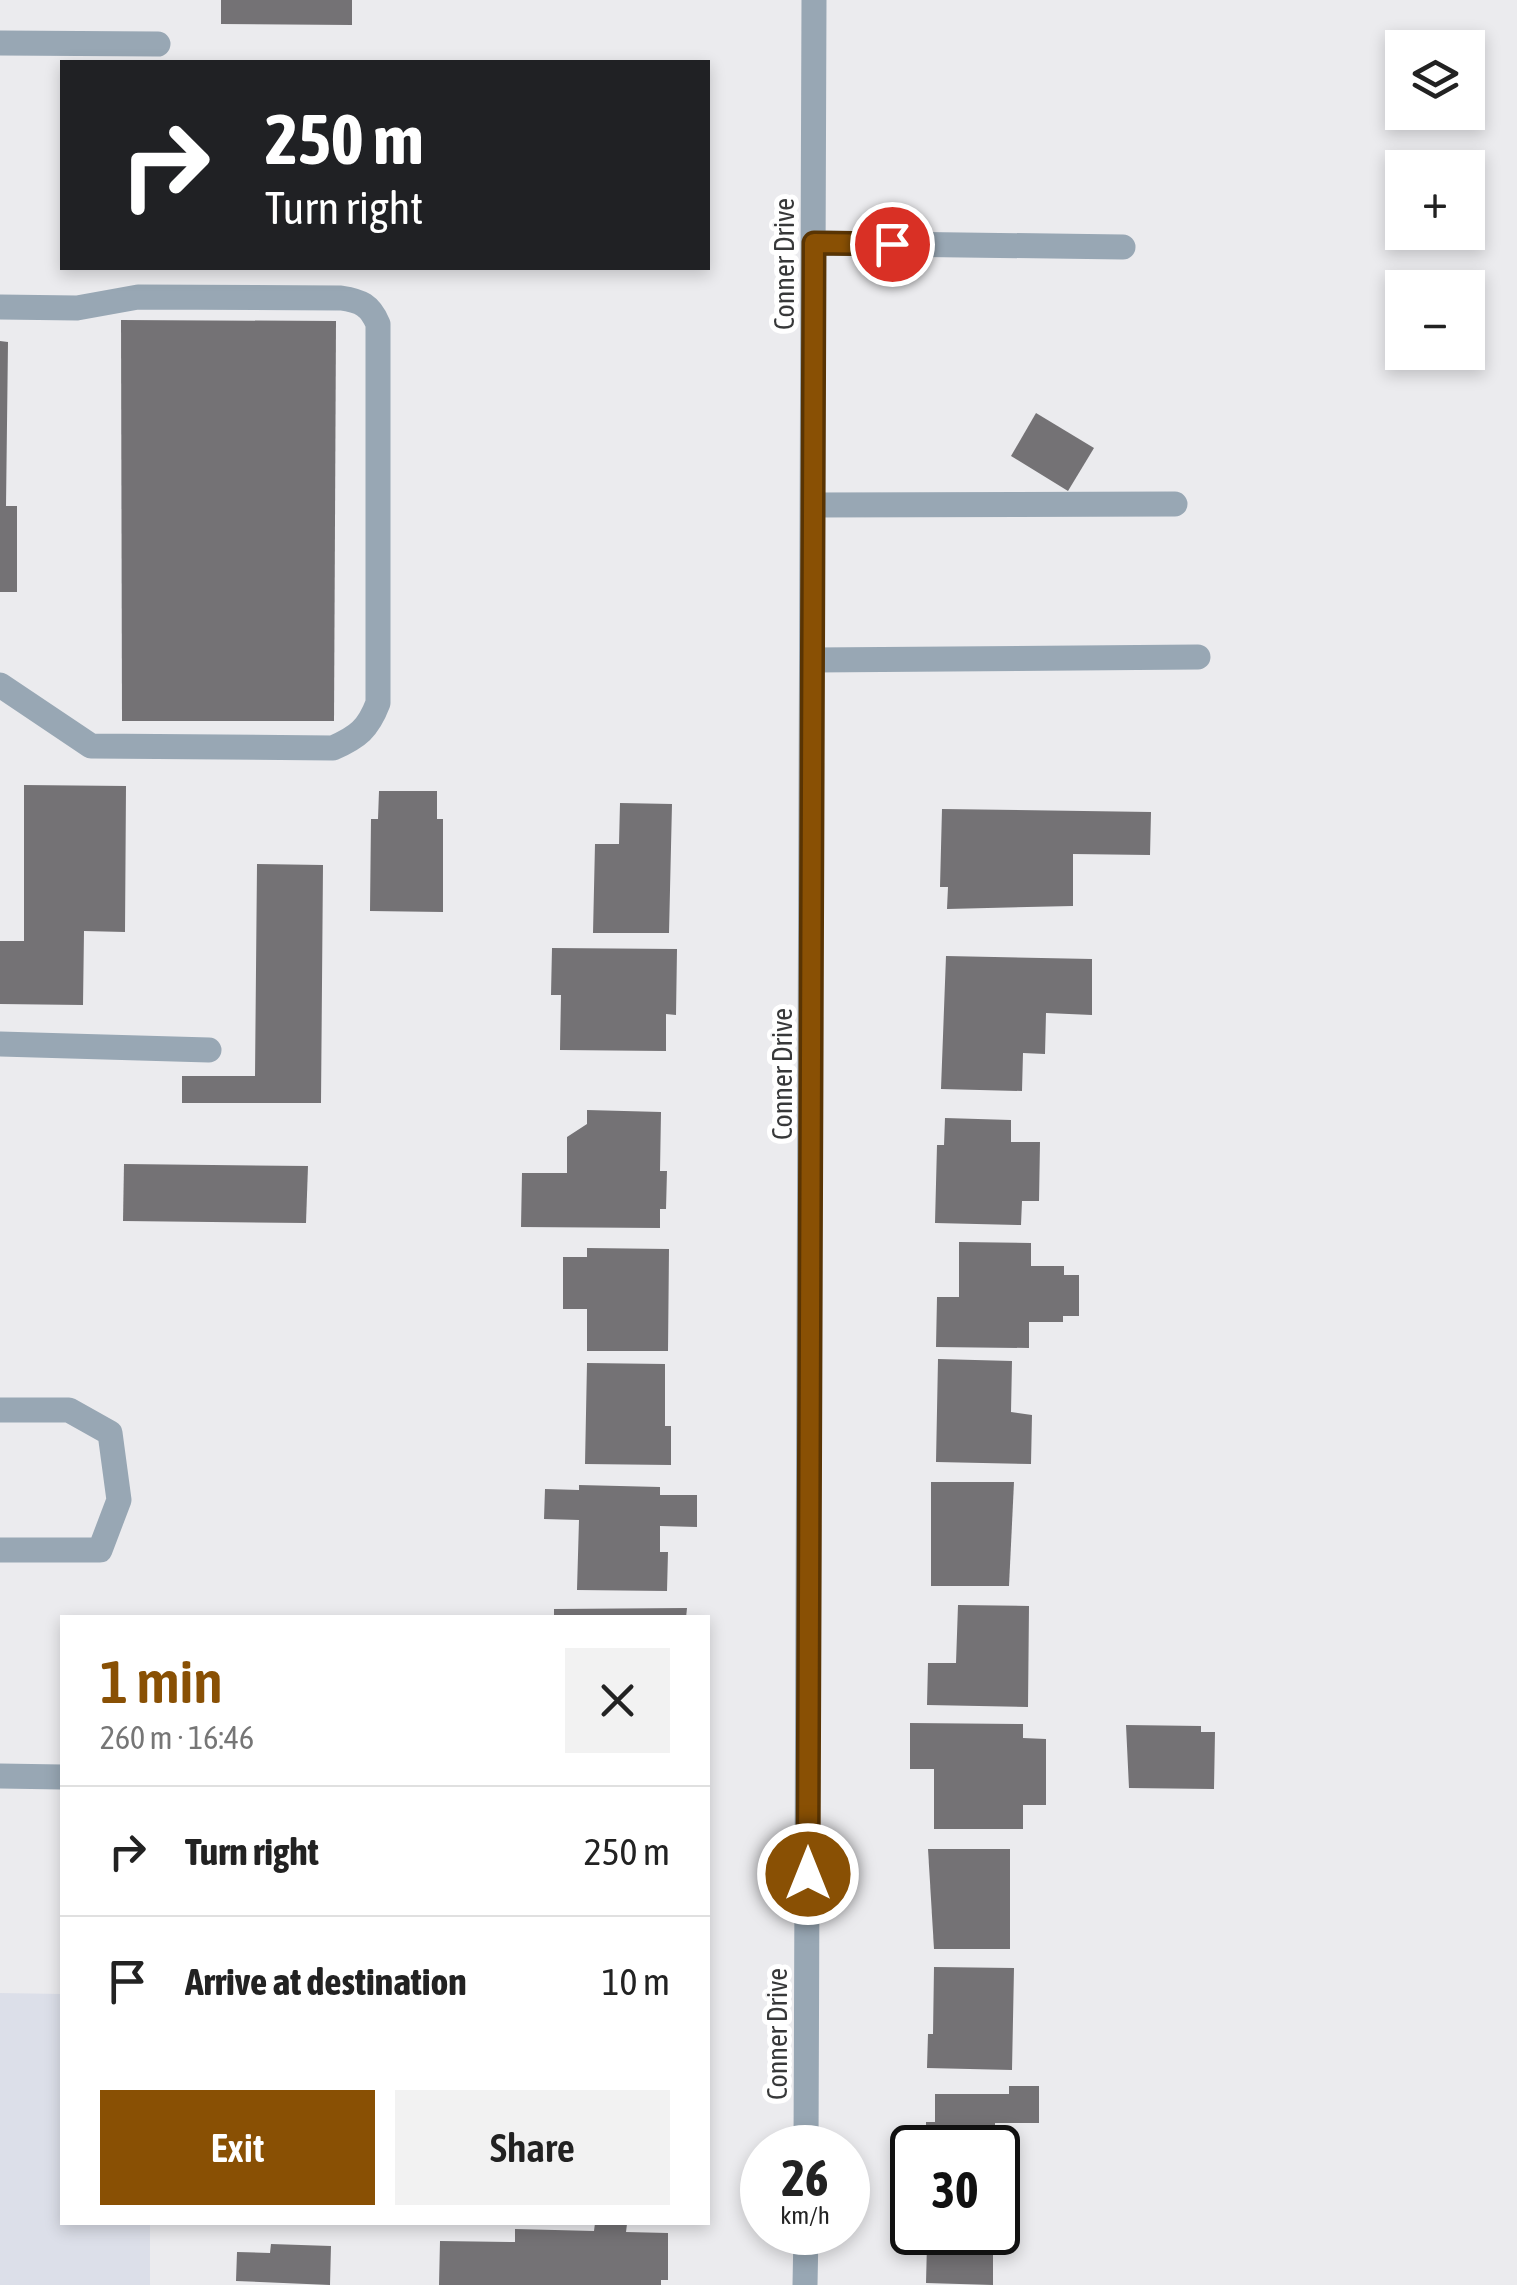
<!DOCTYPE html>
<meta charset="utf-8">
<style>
body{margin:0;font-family:"Asap Condensed",sans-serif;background:#f2f2f2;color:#222;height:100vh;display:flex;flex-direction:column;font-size:38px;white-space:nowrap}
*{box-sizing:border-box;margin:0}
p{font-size:32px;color:#767676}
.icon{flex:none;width:55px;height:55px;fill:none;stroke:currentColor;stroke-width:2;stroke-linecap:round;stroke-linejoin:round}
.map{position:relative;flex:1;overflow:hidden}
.panel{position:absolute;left:60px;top:1615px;width:650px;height:610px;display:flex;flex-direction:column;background:#fff;border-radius:0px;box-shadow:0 5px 15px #0003}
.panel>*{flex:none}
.guide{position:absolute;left:60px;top:60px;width:650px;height:210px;border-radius:0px;box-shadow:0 5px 15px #0003;background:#202124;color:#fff;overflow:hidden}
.fabs{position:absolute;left:1385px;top:30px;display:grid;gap:20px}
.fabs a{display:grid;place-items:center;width:100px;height:100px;border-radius:0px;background:#fff;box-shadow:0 5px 15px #0003;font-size:50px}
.speed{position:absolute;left:740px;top:2125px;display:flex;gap:20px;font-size:50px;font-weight:700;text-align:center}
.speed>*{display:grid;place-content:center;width:130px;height:130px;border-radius:50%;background:#fff;box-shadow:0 5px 15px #0003;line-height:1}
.speed small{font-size:25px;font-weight:400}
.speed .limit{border:5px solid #111;border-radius:15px;background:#fff;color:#111}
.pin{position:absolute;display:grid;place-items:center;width:85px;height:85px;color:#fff;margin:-42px;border:5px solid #fff;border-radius:50%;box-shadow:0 2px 10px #0007}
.me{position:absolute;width:110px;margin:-55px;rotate:0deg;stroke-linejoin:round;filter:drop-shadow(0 0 8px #0008)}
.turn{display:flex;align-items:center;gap:35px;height:210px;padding:0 40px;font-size:45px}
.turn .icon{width:130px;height:130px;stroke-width:2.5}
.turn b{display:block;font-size:70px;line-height:85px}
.round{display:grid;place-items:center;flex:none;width:105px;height:105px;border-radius:0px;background:#f2f2f2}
.summary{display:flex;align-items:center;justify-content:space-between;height:170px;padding:0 40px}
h1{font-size:60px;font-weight:600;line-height:75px;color:#895004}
.button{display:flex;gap:20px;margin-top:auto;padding:20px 40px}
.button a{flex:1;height:115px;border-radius:0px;background:#895004;color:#fff;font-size:40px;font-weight:600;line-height:115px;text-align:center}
.button a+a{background:#f2f2f2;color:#222}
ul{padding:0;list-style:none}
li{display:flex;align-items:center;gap:30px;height:130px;padding:0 40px;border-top:2px solid #e0e0e0}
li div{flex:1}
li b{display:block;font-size:38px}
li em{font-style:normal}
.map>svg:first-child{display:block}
.built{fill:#dcdfe9}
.building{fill:#747275}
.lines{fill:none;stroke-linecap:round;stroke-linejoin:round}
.service{stroke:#98a7b4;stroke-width:25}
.minor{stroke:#98a7b4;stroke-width:25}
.route-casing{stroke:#593403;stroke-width:25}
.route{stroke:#895004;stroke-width:18}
.labels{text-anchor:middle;stroke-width:10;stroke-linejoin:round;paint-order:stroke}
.street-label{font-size:28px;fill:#373839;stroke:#fff}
</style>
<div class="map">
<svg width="1517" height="2285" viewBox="0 0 1517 2285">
<rect width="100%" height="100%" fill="#ebebee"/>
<path class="built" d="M 0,1993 L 62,1994 L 62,2222 L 150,2223 L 150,2285 L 0,2285 Z"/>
<g class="building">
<path d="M 221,0 L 352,0 L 352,25 L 221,24 Z"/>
<path d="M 121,320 L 336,321 L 334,721 L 122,721 Z"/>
<path d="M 0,341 L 8,342 L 6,506 L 17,506 L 17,592 L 0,592 Z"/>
<path d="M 1036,413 L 1094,448 L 1068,491 L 1011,456 Z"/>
<path d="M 24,785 L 126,786 L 125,932 L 84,931 L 83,1005 L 0,1004 L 0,941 L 24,941 Z"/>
<path d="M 379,791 L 437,791 L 437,819 L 443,819 L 443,912 L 370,911 L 371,819 L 378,819 Z"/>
<path d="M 620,803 L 672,804 L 669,933 L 593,933 L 595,844 L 619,844 Z"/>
<path d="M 942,809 L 1151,812 L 1150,855 L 1073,854 L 1073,906 L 947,909 L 948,887 L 940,887 Z"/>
<path d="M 257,864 L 323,865 L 321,1103 L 182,1103 L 182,1076 L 255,1076 Z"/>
<path d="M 552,948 L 677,949 L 676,1015 L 666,1014 L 666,1051 L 560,1050 L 561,995 L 551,995 Z"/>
<path d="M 946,956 L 1092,959 L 1092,1015 L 1046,1013 L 1045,1054 L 1023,1053 L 1022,1091 L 941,1089 Z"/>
<path d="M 587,1110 L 661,1112 L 660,1171 L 667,1171 L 666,1209 L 660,1209 L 660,1228 L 521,1227 L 522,1173 L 567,1173 L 567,1137 L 587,1124 Z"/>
<path d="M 945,1118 L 1011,1120 L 1011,1142 L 1040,1142 L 1039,1201 L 1022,1201 L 1021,1225 L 935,1223 L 937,1145 L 944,1145 Z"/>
<path d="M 124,1164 L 308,1166 L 306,1223 L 123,1221 Z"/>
<path d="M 959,1242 L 1031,1243 L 1031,1266 L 1064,1266 L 1064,1275 L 1079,1275 L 1079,1316 L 1063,1316 L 1063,1322 L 1029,1322 L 1029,1348 L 936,1347 L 937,1297 L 959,1297 Z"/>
<path d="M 587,1248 L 669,1249 L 668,1351 L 587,1351 L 587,1309 L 563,1309 L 563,1257 L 587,1257 Z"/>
<path d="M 938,1359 L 1012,1361 L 1011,1412 L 1032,1415 L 1031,1464 L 936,1462 Z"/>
<path d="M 587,1363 L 665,1364 L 665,1426 L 671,1426 L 671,1465 L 585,1464 Z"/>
<path d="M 931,1482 L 1014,1482 L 1009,1586 L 931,1586 Z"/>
<path d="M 579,1485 L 660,1487 L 660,1495 L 697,1495 L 697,1527 L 660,1526 L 660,1552 L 668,1552 L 667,1591 L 577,1590 L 579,1520 L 544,1519 L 545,1489 L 579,1490 Z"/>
<path d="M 958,1605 L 1029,1606 L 1028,1707 L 927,1705 L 928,1663 L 956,1663 Z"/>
<path d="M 687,1608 L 686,1618 L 554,1618 L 554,1609 Z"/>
<path d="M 910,1723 L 1023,1724 L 1023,1738 L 1046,1739 L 1046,1805 L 1023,1805 L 1023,1829 L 934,1829 L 934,1769 L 910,1769 Z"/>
<path d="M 1126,1725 L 1201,1726 L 1201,1732 L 1215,1732 L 1214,1789 L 1129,1788 Z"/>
<path d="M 928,1849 L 1010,1849 L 1010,1949 L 934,1949 Z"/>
<path d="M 934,1967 L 1014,1968 L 1012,2070 L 927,2068 L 928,2034 L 933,2034 Z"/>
<path d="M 1009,2086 L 1039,2086 L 1039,2123 L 995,2123 L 995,2148 L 926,2148 L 926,2122 L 935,2122 L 935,2094 L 1009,2094 Z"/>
<path d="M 998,2214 L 1010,2214 L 1009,2251 L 993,2251 L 993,2285 L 926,2283 L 927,2243 L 934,2244 L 934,2232 L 998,2232 Z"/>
<path d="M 595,2223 L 627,2224 L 626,2232 L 668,2233 L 668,2280 L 661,2280 L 661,2285 L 439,2285 L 440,2241 L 515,2242 L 515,2229 L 594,2231 Z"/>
<path d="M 271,2244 L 331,2246 L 330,2285 L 236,2281 L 237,2252 L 270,2253 Z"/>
</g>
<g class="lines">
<g class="service">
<path d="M 0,43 L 158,44"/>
<path d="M 814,243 L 1123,247"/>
<path d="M 0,307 L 77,308 L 138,297 L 341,298 C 361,301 370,305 378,324 L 378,703 C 368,729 358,737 333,748 L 91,746 L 0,685"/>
<path d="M 815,505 L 1175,504"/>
<path d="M 814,660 L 1198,657"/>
<path d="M 0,1044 L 209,1050"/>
<path d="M 0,1410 L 69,1410 L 110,1433 L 119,1500 L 100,1550 L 0,1550"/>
<path d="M 0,1776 L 62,1777"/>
</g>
<g class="minor">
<path d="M 806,2148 L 814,0"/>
<path d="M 805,2285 L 806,2232"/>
</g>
</g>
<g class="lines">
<defs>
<path id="route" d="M 808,1874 L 814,243 L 892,244"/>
</defs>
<use href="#route" class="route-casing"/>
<use href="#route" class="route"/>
</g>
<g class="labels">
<g class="street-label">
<text transform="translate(784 264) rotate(-90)" y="10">Conner Drive</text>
<text transform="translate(782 1074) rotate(-90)" y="10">Conner Drive</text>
<text transform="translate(777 2034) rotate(-90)" y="10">Conner Drive</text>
</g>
</g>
</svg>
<div class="fabs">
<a><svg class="icon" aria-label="layers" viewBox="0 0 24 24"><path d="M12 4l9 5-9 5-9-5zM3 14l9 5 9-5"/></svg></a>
<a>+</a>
<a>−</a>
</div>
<div class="speed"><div>26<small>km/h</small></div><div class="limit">30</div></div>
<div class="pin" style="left:892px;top:244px;background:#d93025"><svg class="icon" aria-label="arrive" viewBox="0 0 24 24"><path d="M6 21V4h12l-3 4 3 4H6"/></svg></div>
<svg class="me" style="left:808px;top:1874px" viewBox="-20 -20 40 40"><circle r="17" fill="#895004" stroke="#fff" stroke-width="3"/><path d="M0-11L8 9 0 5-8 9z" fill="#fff"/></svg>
<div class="guide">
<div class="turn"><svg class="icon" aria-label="right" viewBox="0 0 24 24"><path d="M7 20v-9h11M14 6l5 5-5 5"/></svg><div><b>250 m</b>Turn right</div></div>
</div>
<section class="panel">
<div class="summary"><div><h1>1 min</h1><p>260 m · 16:46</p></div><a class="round"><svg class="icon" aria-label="close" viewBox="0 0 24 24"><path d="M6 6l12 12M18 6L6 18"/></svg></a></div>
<ul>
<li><svg class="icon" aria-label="right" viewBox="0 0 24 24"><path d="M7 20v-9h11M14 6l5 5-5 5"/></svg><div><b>Turn right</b></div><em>250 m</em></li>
<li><svg class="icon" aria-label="arrive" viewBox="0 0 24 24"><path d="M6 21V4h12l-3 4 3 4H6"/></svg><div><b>Arrive at destination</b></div><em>10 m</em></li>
</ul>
<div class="button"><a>Exit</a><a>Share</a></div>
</section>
</div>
